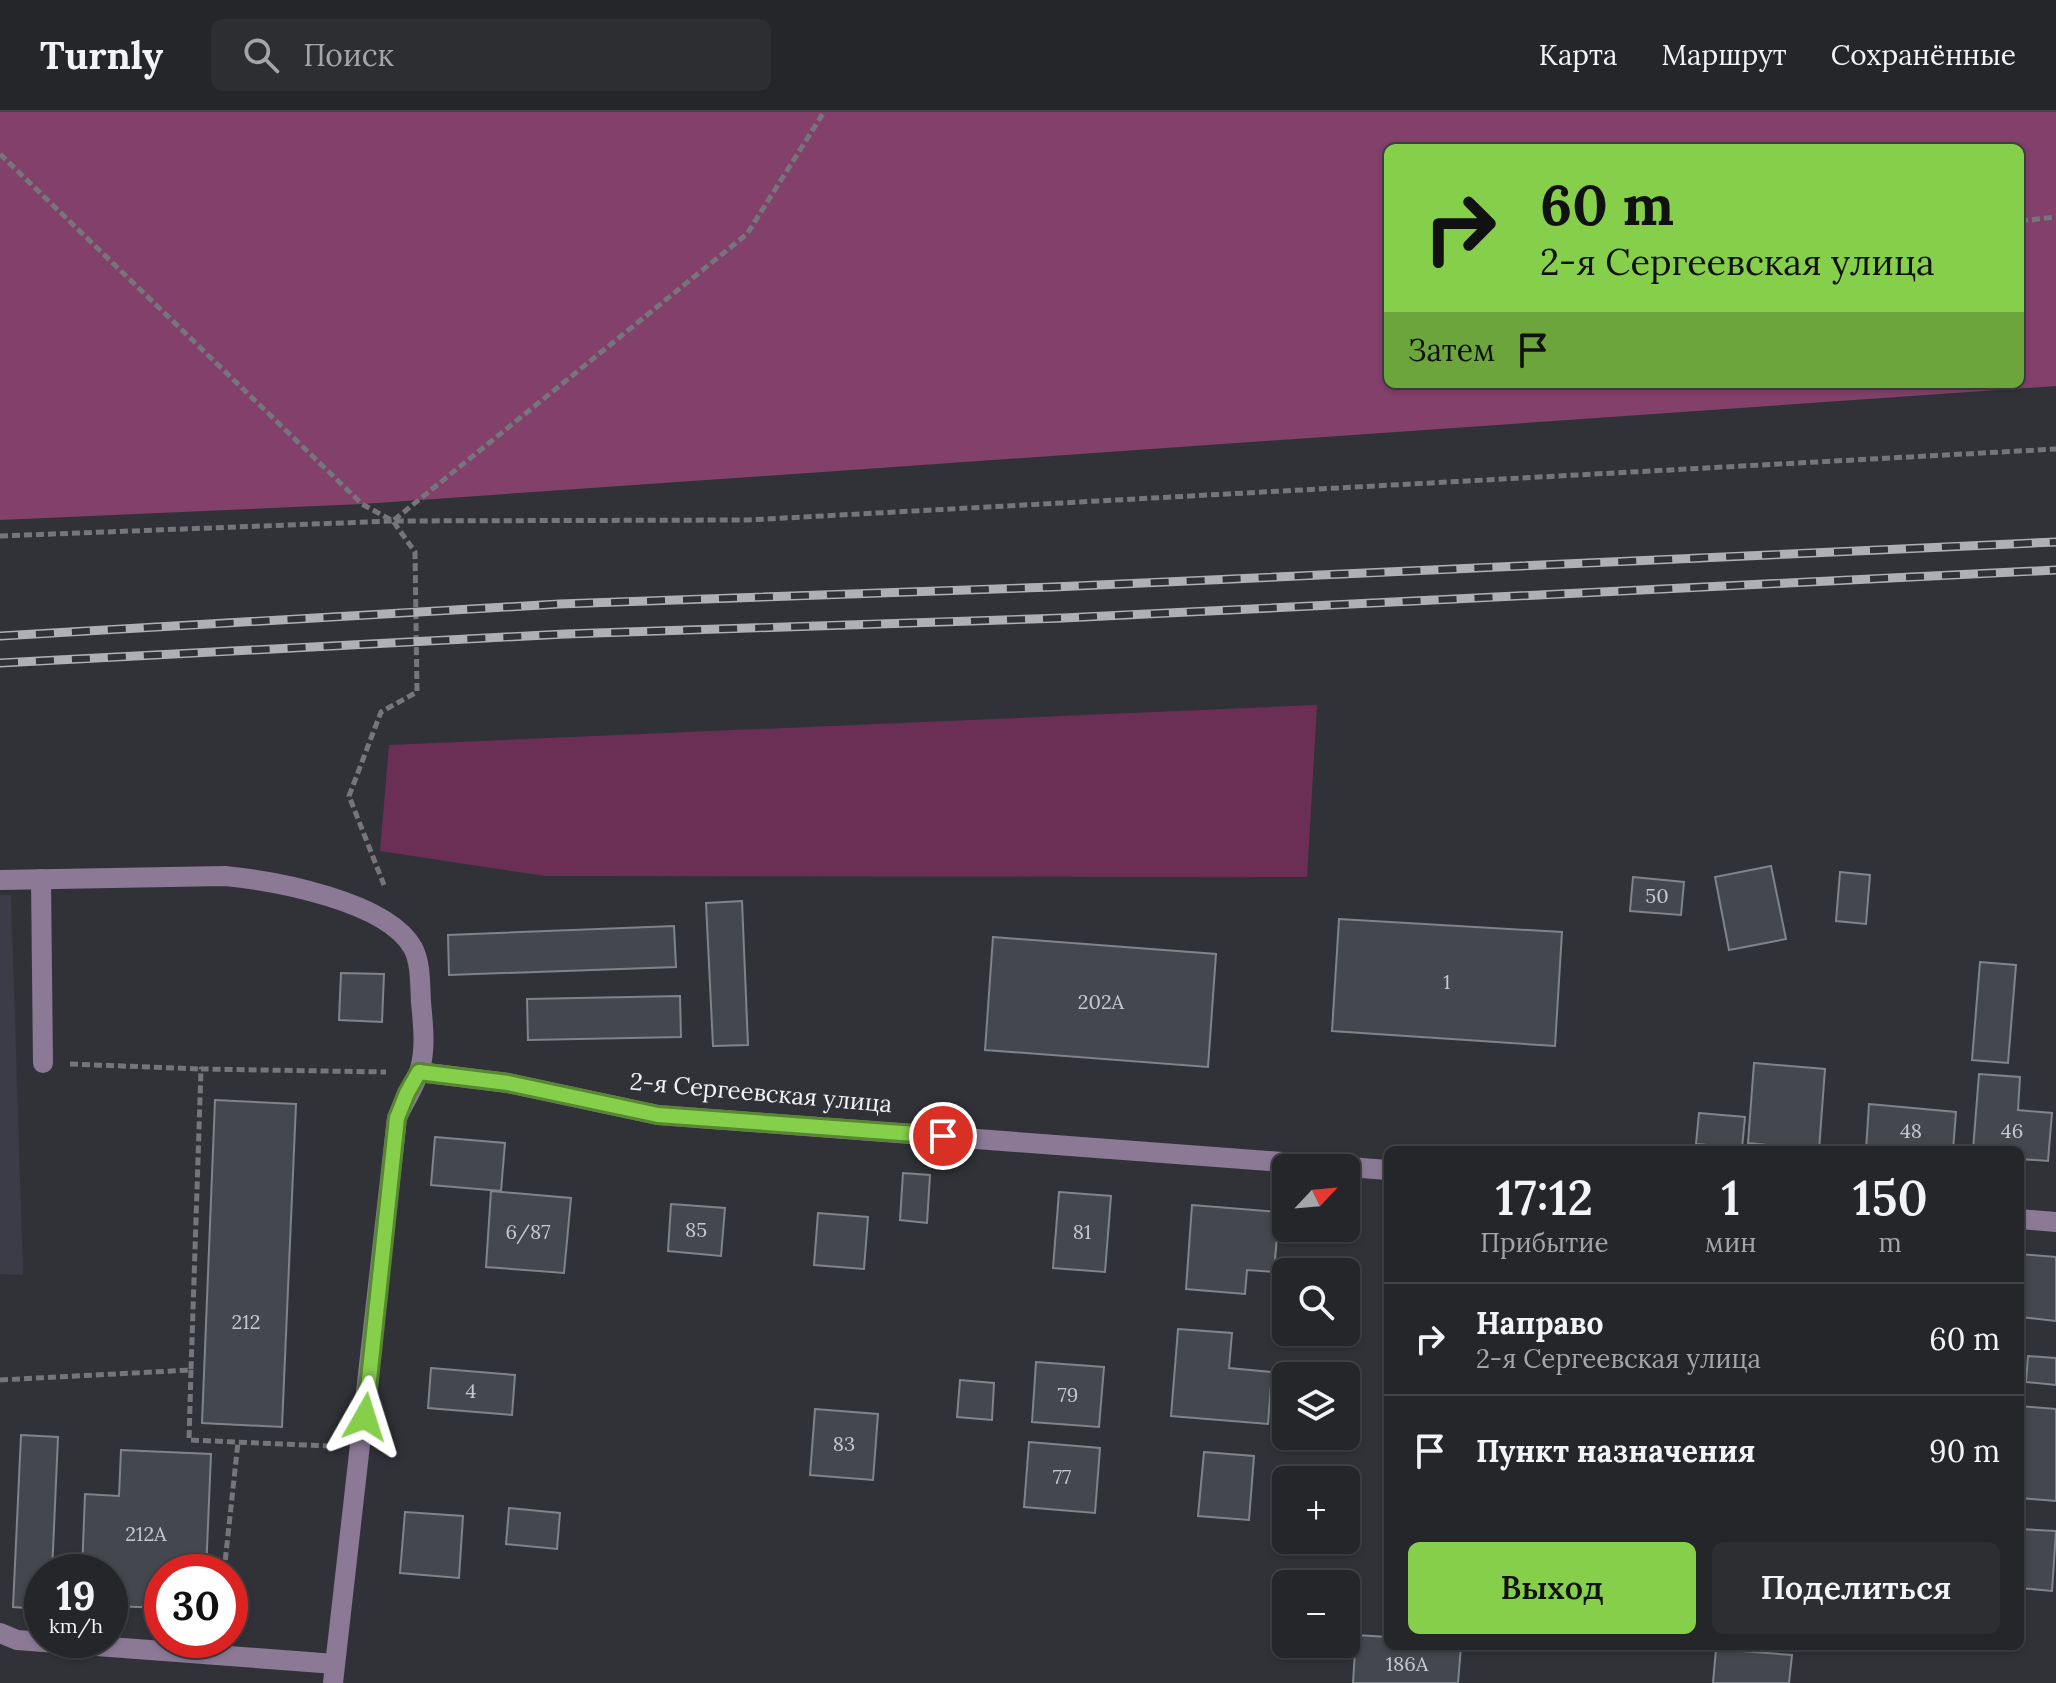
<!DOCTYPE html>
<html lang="ru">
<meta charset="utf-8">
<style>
body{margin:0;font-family:Lora,serif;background:#2d2e32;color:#f1f3f6;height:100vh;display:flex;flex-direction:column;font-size:30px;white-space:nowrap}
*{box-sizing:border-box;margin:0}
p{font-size:26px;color:#a3a5a8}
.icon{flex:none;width:44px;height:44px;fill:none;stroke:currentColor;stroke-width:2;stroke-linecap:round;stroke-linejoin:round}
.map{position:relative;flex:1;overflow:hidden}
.side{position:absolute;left:1384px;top:1034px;width:640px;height:504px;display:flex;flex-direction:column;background:#25262a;border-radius:12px;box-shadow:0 2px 6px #0004,0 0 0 2px #424347}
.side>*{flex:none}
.hud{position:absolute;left:1384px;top:32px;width:640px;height:244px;border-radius:12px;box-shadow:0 2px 6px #0004,0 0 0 2px #424347;background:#86cf4b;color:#111;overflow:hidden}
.needle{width:52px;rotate:64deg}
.buttons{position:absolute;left:1272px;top:1042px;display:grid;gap:16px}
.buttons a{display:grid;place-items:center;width:88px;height:88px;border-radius:12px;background:#25262a;box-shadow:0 2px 6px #0004,0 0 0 2px #424347;font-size:40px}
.speed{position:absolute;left:24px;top:1442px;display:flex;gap:16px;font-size:40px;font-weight:700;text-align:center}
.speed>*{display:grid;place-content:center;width:104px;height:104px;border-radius:50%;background:#25262a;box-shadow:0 2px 6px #0004,0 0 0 2px #424347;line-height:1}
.speed small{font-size:20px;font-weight:400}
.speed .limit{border:12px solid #d22;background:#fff;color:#111}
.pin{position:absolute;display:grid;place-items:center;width:68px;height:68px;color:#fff;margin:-34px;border:4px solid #fff;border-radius:50%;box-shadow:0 2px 8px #0007}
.me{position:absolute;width:88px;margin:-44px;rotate:6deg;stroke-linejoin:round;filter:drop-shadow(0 0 6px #0008)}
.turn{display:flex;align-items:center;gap:28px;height:168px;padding:0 24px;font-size:36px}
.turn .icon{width:104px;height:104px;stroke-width:2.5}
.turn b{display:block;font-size:56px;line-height:68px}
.then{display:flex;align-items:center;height:76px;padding:0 24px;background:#0003;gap:16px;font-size:30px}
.eta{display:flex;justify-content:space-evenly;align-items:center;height:136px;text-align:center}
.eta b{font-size:48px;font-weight:600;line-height:56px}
.cta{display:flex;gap:16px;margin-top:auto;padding:16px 24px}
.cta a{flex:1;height:92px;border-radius:12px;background:#86cf4b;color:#111;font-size:32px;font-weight:600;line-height:92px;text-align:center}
.cta a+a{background:#2d2e32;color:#f1f3f6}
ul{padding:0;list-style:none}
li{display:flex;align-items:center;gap:24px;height:112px;padding:0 24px;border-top:2px solid #424347}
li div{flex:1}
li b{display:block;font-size:30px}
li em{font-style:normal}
header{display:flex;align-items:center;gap:48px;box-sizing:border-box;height:112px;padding:0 40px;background:#25262a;border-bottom:2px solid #424347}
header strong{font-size:38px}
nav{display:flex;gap:44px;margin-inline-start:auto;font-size:28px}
.search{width:560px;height:72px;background:#2d2e32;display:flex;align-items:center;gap:20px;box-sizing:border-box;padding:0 28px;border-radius:12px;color:#a3a5a8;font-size:30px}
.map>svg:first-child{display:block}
.built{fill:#3c3c48}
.green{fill:#6b2f56}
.forest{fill:#82406a;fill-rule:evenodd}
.building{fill:#44484e;stroke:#7f8489;stroke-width:2}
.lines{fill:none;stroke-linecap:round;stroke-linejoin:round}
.path{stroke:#75767b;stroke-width:5;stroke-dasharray:8 4;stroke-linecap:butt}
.minor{stroke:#8b7996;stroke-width:20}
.rail-casing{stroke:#afb0b4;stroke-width:9}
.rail{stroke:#313238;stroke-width:6;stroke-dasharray:18;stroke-linecap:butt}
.route-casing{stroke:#578731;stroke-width:20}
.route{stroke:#86cf4b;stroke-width:14}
.labels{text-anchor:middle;stroke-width:8;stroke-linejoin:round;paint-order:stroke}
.number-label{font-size:20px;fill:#c6c8cc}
.street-label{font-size:24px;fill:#f1f2f6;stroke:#313238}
</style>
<header>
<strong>Turnly</strong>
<div class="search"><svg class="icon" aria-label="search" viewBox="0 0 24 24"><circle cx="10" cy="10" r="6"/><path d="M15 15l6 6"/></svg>Поиск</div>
<nav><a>Карта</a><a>Маршрут</a><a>Сохранённые</a></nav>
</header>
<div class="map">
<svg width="2056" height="1571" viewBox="0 0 2056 1571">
<rect width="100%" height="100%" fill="#313238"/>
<path class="built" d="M 0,783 L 11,783 L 23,1163 L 0,1162 Z"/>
<path class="green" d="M 1317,593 L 1307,765 L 545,764 L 380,739 L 389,633 Z"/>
<path class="forest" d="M 0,0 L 2056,0 L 2056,274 L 362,392 L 0,408 ZM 1388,36 L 2020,36 L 2020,272 L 1388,272 Z"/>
<g class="building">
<path d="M 1771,754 L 1786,827 L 1729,838 L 1715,765 Z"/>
<path d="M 1840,760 L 1870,763 L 1866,812 L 1836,809 Z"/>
<path d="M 1633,765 L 1684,770 L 1681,803 L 1630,799 Z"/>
<path d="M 742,789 L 748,933 L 713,934 L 706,791 Z"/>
<path d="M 1339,807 L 1562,820 L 1555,934 L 1332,919 Z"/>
<path d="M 674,814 L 676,855 L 449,863 L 448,823 Z"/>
<path d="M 993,825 L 1216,842 L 1208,955 L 985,938 Z"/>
<path d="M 1980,850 L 2016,853 L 2008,951 L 1972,948 Z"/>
<path d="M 341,861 L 384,862 L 382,910 L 339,908 Z"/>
<path d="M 680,884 L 681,925 L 528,928 L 527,887 Z"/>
<path d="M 1754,951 L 1825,957 L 1819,1038 L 1748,1031 Z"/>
<path d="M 1979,962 L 2020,965 L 2018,998 L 2052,1001 L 2048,1049 L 2020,1047 L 2020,1038 L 1973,1038 Z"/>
<path d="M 215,988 L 296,992 L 282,1315 L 202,1311 Z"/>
<path d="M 1869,992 L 1956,1000 L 1953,1038 L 1866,1038 Z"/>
<path d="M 1699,1001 L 1745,1005 L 1742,1036 L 1696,1032 Z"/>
<path d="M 435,1025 L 505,1031 L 501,1079 L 431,1073 Z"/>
<path d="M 903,1061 L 930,1063 L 927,1111 L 900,1108 Z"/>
<path d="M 491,1079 L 571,1086 L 564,1161 L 486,1155 Z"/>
<path d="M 1059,1080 L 1111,1084 L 1105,1160 L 1053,1156 Z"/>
<path d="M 671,1092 L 725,1096 L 721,1144 L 668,1139 Z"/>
<path d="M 1192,1093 L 1279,1100 L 1274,1160 L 1247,1158 L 1245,1182 L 1186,1177 Z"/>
<path d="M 818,1101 L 868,1105 L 864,1157 L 814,1153 Z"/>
<path d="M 2020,1142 L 2056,1145 L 2056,1209 L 2020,1205 Z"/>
<path d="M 1178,1217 L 1232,1221 L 1229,1256 L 1272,1260 L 1268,1312 L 1171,1304 Z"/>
<path d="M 2028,1244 L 2056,1246 L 2056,1273 L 2026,1270 Z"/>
<path d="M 1036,1250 L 1104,1255 L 1099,1315 L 1032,1310 Z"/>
<path d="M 431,1256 L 515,1263 L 512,1303 L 428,1296 Z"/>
<path d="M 960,1268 L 994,1271 L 992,1308 L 957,1305 Z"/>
<path d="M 2020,1294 L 2056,1297 L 2056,1389 L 2020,1386 Z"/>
<path d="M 815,1297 L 878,1302 L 873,1368 L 810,1363 Z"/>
<path d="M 21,1323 L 58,1325 L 52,1460 L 42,1460 L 42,1497 L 13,1495 Z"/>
<path d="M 1029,1330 L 1100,1336 L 1095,1401 L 1024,1395 Z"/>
<path d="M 121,1338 L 211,1342 L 206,1460 L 162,1460 L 162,1496 L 114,1494 L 115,1464 L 110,1464 L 110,1460 L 82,1460 L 85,1382 L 119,1384 Z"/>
<path d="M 1204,1340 L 1254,1344 L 1249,1408 L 1198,1404 Z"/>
<path d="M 509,1396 L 560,1401 L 557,1437 L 506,1432 Z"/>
<path d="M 405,1400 L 463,1404 L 459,1466 L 400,1461 Z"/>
<path d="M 2020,1417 L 2056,1419 L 2052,1479 L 2020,1476 Z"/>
<path d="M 1356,1523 L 1388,1525 L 1388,1534 L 1461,1534 L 1458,1571 L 1353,1571 Z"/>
<path d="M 1716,1537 L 1792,1543 L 1789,1571 L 1713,1571 Z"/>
</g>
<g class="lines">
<g class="path">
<path d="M 0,42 L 362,392 L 393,409 L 415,440 L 417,580 L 381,600 L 349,684 L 384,773"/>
<path d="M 2020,109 L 2056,105"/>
<path d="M 394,408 L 747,122 L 824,0"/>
<path d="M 0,424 L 393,409 L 748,408 L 2056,337"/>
<path d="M 70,952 L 201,957"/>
<path d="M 191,1258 L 189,1328 L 329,1334"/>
<path d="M 0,1268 L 191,1258 L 201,957 L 386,960"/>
<path d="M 224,1460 L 238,1330"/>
</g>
<g class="minor">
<path d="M 41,767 L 43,951"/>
<path d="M 0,768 L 225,764 C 275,769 387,789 413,836 C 421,851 420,874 421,890 C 423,913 426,935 420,957 C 416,972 404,990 397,1006 L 333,1571"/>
<path d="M 419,960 L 508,971 L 658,1003 L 1388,1058"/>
<path d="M 2020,1107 L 2056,1110"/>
<path d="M 0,1521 L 17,1528 L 335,1552"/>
</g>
<defs>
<g id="rail">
<path d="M 0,524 L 559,492 L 1053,475 L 2056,430"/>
<path d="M 0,551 L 565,522 L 1063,506 L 2056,458"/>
</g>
</defs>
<use href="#rail" class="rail-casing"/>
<use href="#rail" class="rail"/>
</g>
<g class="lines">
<defs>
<path id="route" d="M 365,1305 L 397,1006 L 407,981 L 419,960 L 508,971 L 658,1003 L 943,1024"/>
</defs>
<use href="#route" class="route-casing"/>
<use href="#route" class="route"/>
</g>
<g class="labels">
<g class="number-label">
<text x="1657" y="791">50</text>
<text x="1447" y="877">1</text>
<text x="1101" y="897">202А</text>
<text x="1911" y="1026">48</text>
<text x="2012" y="1026">46</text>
<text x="696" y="1125">85</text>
<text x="528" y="1127">6/87</text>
<text x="1082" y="1127">81</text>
<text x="246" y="1217">212</text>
<text x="471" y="1286">4</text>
<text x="1068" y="1290">79</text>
<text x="844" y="1339">83</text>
<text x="1062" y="1372">77</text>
<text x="146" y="1429">212А</text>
<text x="1407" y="1559">186А</text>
</g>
<g class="street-label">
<text transform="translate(761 981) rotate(5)" y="8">2-я Сергеевская улица</text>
</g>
</g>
</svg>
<div class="buttons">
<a><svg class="needle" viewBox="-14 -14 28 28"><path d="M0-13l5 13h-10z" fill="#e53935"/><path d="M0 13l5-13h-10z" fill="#a3a5a8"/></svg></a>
<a><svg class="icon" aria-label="search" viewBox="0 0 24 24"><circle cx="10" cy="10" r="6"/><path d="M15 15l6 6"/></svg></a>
<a><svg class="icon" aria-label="layers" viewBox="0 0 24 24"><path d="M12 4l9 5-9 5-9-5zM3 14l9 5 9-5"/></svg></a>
<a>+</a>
<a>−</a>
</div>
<div class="speed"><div>19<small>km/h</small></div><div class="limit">30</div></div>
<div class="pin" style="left:943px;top:1024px;background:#d93025"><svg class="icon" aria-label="arrive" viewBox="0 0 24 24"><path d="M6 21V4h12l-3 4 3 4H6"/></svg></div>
<svg class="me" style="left:365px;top:1305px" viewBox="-20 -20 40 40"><path d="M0-17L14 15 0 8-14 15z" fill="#86cf4b" stroke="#fff" stroke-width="4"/></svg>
<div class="hud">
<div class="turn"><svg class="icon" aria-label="right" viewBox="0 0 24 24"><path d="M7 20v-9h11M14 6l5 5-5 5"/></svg><div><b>60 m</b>2-я Сергеевская улица</div></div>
<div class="then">Затем<svg class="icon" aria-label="arrive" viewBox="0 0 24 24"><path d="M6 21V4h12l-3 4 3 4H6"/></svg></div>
</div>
<section class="side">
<div class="eta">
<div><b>17:12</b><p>Прибытие</p></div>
<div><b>1</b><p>мин</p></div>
<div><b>150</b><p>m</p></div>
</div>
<ul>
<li><svg class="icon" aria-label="right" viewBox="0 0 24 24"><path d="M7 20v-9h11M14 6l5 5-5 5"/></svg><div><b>Направо</b><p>2-я Сергеевская улица</p></div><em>60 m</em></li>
<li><svg class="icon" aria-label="arrive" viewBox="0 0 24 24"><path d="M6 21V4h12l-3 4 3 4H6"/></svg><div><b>Пункт назначения</b></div><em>90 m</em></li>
</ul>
<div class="cta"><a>Выход</a><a>Поделиться</a></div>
</section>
</div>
